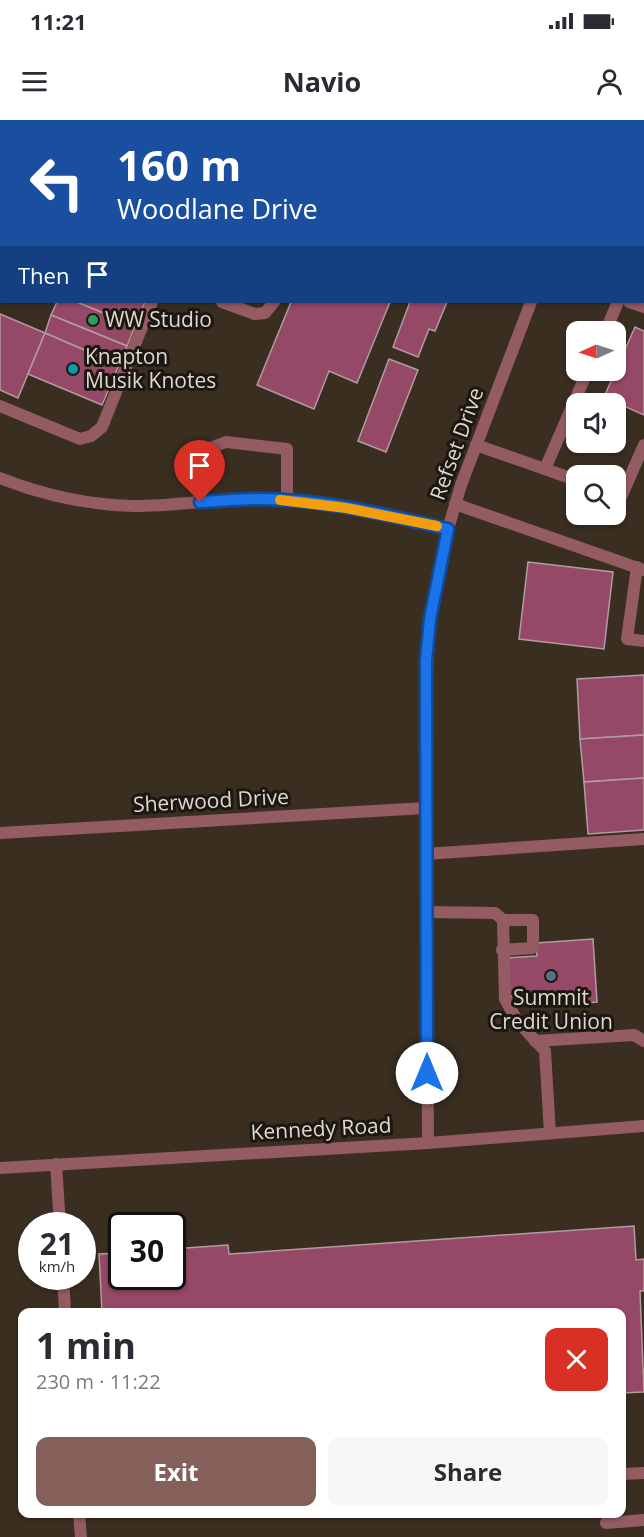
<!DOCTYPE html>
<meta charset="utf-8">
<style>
body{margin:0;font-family:"Open Sans",sans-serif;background:#f7f7f7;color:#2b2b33;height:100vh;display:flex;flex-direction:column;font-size:22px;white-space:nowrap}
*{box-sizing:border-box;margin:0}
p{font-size:20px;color:#7c7c81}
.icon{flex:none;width:33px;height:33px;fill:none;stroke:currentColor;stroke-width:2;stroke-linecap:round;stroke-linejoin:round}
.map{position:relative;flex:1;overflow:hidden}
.panel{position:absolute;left:18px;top:1188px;width:608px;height:210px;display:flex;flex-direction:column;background:#fff;border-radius:12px;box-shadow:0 2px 4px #0004}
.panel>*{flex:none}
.guide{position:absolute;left:0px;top:0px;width:645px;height:183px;box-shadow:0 2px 4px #0004;background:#1a4fa0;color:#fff;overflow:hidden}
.needle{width:39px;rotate:267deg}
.fabs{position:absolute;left:566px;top:201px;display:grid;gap:12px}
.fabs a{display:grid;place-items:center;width:60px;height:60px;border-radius:12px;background:#fff;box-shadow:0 2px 4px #0004;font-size:30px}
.speed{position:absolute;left:18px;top:1092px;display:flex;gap:12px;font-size:30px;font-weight:700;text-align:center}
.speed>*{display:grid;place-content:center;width:78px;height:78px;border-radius:50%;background:#fff;box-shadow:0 2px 4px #0004;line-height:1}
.speed small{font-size:15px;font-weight:400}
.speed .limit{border:3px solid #111;border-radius:9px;background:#fff;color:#111}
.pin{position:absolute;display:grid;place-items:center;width:51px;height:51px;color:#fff;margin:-62px -26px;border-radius:50% 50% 50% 0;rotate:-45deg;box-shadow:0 0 6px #0007}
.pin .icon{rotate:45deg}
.me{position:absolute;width:66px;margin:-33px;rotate:0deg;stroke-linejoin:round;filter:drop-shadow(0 0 4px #0008)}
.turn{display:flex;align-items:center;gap:21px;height:126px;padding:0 18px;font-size:27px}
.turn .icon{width:78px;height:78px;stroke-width:2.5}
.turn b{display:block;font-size:42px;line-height:51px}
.then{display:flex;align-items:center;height:57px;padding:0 18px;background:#0003;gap:12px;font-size:22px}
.round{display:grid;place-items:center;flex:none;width:63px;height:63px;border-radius:12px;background:#f7f7f7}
.overview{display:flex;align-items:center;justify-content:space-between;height:102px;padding:0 18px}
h1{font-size:36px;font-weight:700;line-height:45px}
.primary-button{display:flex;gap:12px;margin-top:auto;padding:12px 18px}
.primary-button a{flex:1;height:69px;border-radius:12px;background:#855f5a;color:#fff;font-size:24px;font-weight:700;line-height:69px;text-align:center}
.primary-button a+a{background:#f7f7f7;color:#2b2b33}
.status{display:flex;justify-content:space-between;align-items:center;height:42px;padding:0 30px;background:#fff;direction:ltr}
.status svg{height:16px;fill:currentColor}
header{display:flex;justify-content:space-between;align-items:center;height:78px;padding:0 18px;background:#fff;font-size:27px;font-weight:700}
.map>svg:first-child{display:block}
.building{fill:#964867;stroke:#b29ca3;stroke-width:1.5}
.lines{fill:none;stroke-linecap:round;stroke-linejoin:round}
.service{stroke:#945b62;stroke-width:12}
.minor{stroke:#945b62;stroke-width:12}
.tertiary{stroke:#945b62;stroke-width:12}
.primary{stroke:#f68091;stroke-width:15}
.route-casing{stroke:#114b97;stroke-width:15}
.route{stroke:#1a73e8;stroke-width:10}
.slow{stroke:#f59e0b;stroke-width:10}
.leisure-dot{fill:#2e9e5b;stroke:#1c1711;stroke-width:2}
.culture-dot{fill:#0f9aa8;stroke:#1c1711;stroke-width:2}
.service-dot{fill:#5c6f8a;stroke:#1c1711;stroke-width:2}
.labels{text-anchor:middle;stroke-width:6;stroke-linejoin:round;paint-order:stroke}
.poi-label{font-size:21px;fill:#dfd8d0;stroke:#1c1711;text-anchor:start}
.street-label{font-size:21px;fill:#dfd8d0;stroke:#1c1711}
</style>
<div class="status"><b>11:21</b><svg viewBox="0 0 49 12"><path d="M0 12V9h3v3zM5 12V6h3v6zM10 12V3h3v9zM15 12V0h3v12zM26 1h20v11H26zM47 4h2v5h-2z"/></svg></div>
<header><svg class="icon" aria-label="menu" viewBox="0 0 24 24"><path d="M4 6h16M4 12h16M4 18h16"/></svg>Navio<svg class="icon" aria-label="person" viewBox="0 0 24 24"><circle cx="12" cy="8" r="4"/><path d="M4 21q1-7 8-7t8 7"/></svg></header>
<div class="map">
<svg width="644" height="1417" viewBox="0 0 644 1417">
<rect width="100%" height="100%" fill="#392e20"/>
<g class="building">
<path d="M 57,182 L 77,182 L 135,206 L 127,226 L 51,195 Z"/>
<path d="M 77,182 L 145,182 L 135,206 Z"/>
<path d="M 291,182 L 390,182 L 357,263 L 329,251 L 314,289 L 257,265 Z"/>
<path d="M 410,182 L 447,182 L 435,211 L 429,209 L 418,237 L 393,227 Z"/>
<path d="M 0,194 L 45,213 L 18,278 L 0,270 Z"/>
<path d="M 51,195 L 127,226 L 119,245 L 45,213 Z"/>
<path d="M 635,207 L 644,211 L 644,295 L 604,277 Z"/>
<path d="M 45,213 L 119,245 L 102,285 L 28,254 Z"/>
<path d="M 389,239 L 418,250 L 386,332 L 358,321 Z"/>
<path d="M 528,442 L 613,452 L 604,529 L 519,519 Z"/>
<path d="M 644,555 L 644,615 L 580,619 L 577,559 Z"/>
<path d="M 644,615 L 644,658 L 584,662 L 580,619 Z"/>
<path d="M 644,658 L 644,710 L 588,714 L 584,662 Z"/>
<path d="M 593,819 L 597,882 L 540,886 L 539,875 L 508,877 L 505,838 L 537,836 L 536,823 Z"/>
<path d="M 634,1106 L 636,1140 L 644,1139 L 644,1171 L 640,1171 L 644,1272 L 621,1273 L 621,1192 L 102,1192 L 99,1134 L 122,1133 L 122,1156 L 172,1156 L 172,1129 L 228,1125 L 229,1134 Z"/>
</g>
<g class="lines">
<g class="service">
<path d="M 203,0 L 206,2"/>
<path d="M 98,2 L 99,0"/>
<path d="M 279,2 L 279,0"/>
<path d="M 347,2 L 347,0"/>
<path d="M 0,20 L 2,20"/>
<path d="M 0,83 L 2,84"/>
<path d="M 0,168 L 2,169"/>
<path d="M 222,182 L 255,194 L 265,193 L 274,182"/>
<path d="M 629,182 L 644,187"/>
<path d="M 605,212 L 618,182"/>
<path d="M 0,286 L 80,319 L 91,316 L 102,307 L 152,182"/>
<path d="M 476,325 L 576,360"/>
<path d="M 545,349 L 588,250"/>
<path d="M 615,374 L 621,377 L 644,325"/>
<path d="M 200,382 L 205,330 L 226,322 L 287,329 L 287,381"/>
<path d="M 455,384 L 644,450"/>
<path d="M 637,447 L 627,519 L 644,521"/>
<path d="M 425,734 L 644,719"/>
<path d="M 426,792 L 495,793 L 503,800 L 505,879 L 518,902 L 545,931 L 550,1013"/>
<path d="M 502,830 L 533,828 L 533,800 L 503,800"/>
<path d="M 535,921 L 634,915 L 644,921"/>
<path d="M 56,1044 L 60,1106"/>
<path d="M 63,1156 L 65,1192"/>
<path d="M 621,1354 L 644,1353"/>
<path d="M 79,1394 L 81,1417"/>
<path d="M 606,1403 L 644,1400"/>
</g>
<g class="minor">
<path d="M 359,0 L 363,2"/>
<path d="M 610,2 L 611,0"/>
<path d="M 0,358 C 43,375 88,385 134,386 C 177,386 220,378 262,379 C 325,381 387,395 448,409"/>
<path d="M 0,713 L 425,688"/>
<path d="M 428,1023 L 425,591 L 430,499 L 448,409 L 461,365 L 531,182"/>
</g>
<path class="tertiary" d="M 0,1048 L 428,1023 L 644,1006"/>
<path class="primary" d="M 494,0 L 498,2"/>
</g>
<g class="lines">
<defs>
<path id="route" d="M 200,382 C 220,381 240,379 260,379 C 323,379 387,395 448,409 L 430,499 L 426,541 L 427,953"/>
</defs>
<use href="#route" class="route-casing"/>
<use href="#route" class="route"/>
<path class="slow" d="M 280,380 L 346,388 L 437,406"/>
</g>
<circle class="leisure-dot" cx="93" cy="200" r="6"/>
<circle class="culture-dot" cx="73" cy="249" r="6"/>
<circle class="service-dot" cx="551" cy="856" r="6"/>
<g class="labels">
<g class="poi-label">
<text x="105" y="207">WW Studio</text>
<text x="85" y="244">Knapton<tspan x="85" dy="24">Musik Knotes</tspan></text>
<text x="551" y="885" text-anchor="middle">Summit<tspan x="551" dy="24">Credit Union</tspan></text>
</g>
<g class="street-label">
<text transform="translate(457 324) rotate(-70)" y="7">Refset Drive</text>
<text transform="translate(211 681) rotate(-3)" y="7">Sherwood Drive</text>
<text transform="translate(321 1009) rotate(-3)" y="7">Kennedy Road</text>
</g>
</g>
</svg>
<div class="fabs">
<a><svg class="needle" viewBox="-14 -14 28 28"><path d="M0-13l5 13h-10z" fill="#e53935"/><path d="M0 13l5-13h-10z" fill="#7c7c81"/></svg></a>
<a><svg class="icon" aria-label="sound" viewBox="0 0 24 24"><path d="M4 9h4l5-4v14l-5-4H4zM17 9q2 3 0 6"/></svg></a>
<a><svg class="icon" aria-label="search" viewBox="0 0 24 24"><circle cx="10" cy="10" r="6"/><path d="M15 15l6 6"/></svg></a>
</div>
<div class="speed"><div>21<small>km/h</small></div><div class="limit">30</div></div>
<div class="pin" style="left:200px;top:382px;background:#d93025"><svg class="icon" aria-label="arrive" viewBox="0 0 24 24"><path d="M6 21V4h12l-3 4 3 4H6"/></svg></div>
<svg class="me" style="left:427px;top:953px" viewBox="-20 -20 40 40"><circle r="19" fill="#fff"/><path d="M0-13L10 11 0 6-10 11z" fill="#1a73e8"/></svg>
<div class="guide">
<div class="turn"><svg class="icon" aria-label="left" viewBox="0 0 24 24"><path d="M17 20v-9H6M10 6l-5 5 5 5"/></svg><div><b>160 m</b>Woodlane Drive</div></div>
<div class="then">Then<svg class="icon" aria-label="arrive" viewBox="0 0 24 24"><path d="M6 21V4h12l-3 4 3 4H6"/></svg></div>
</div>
<section class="panel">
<div class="overview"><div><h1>1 min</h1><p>230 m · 11:22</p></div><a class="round" style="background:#d93025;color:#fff"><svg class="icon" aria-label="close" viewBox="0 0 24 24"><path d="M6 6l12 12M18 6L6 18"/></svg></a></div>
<div class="primary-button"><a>Exit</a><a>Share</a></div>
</section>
</div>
